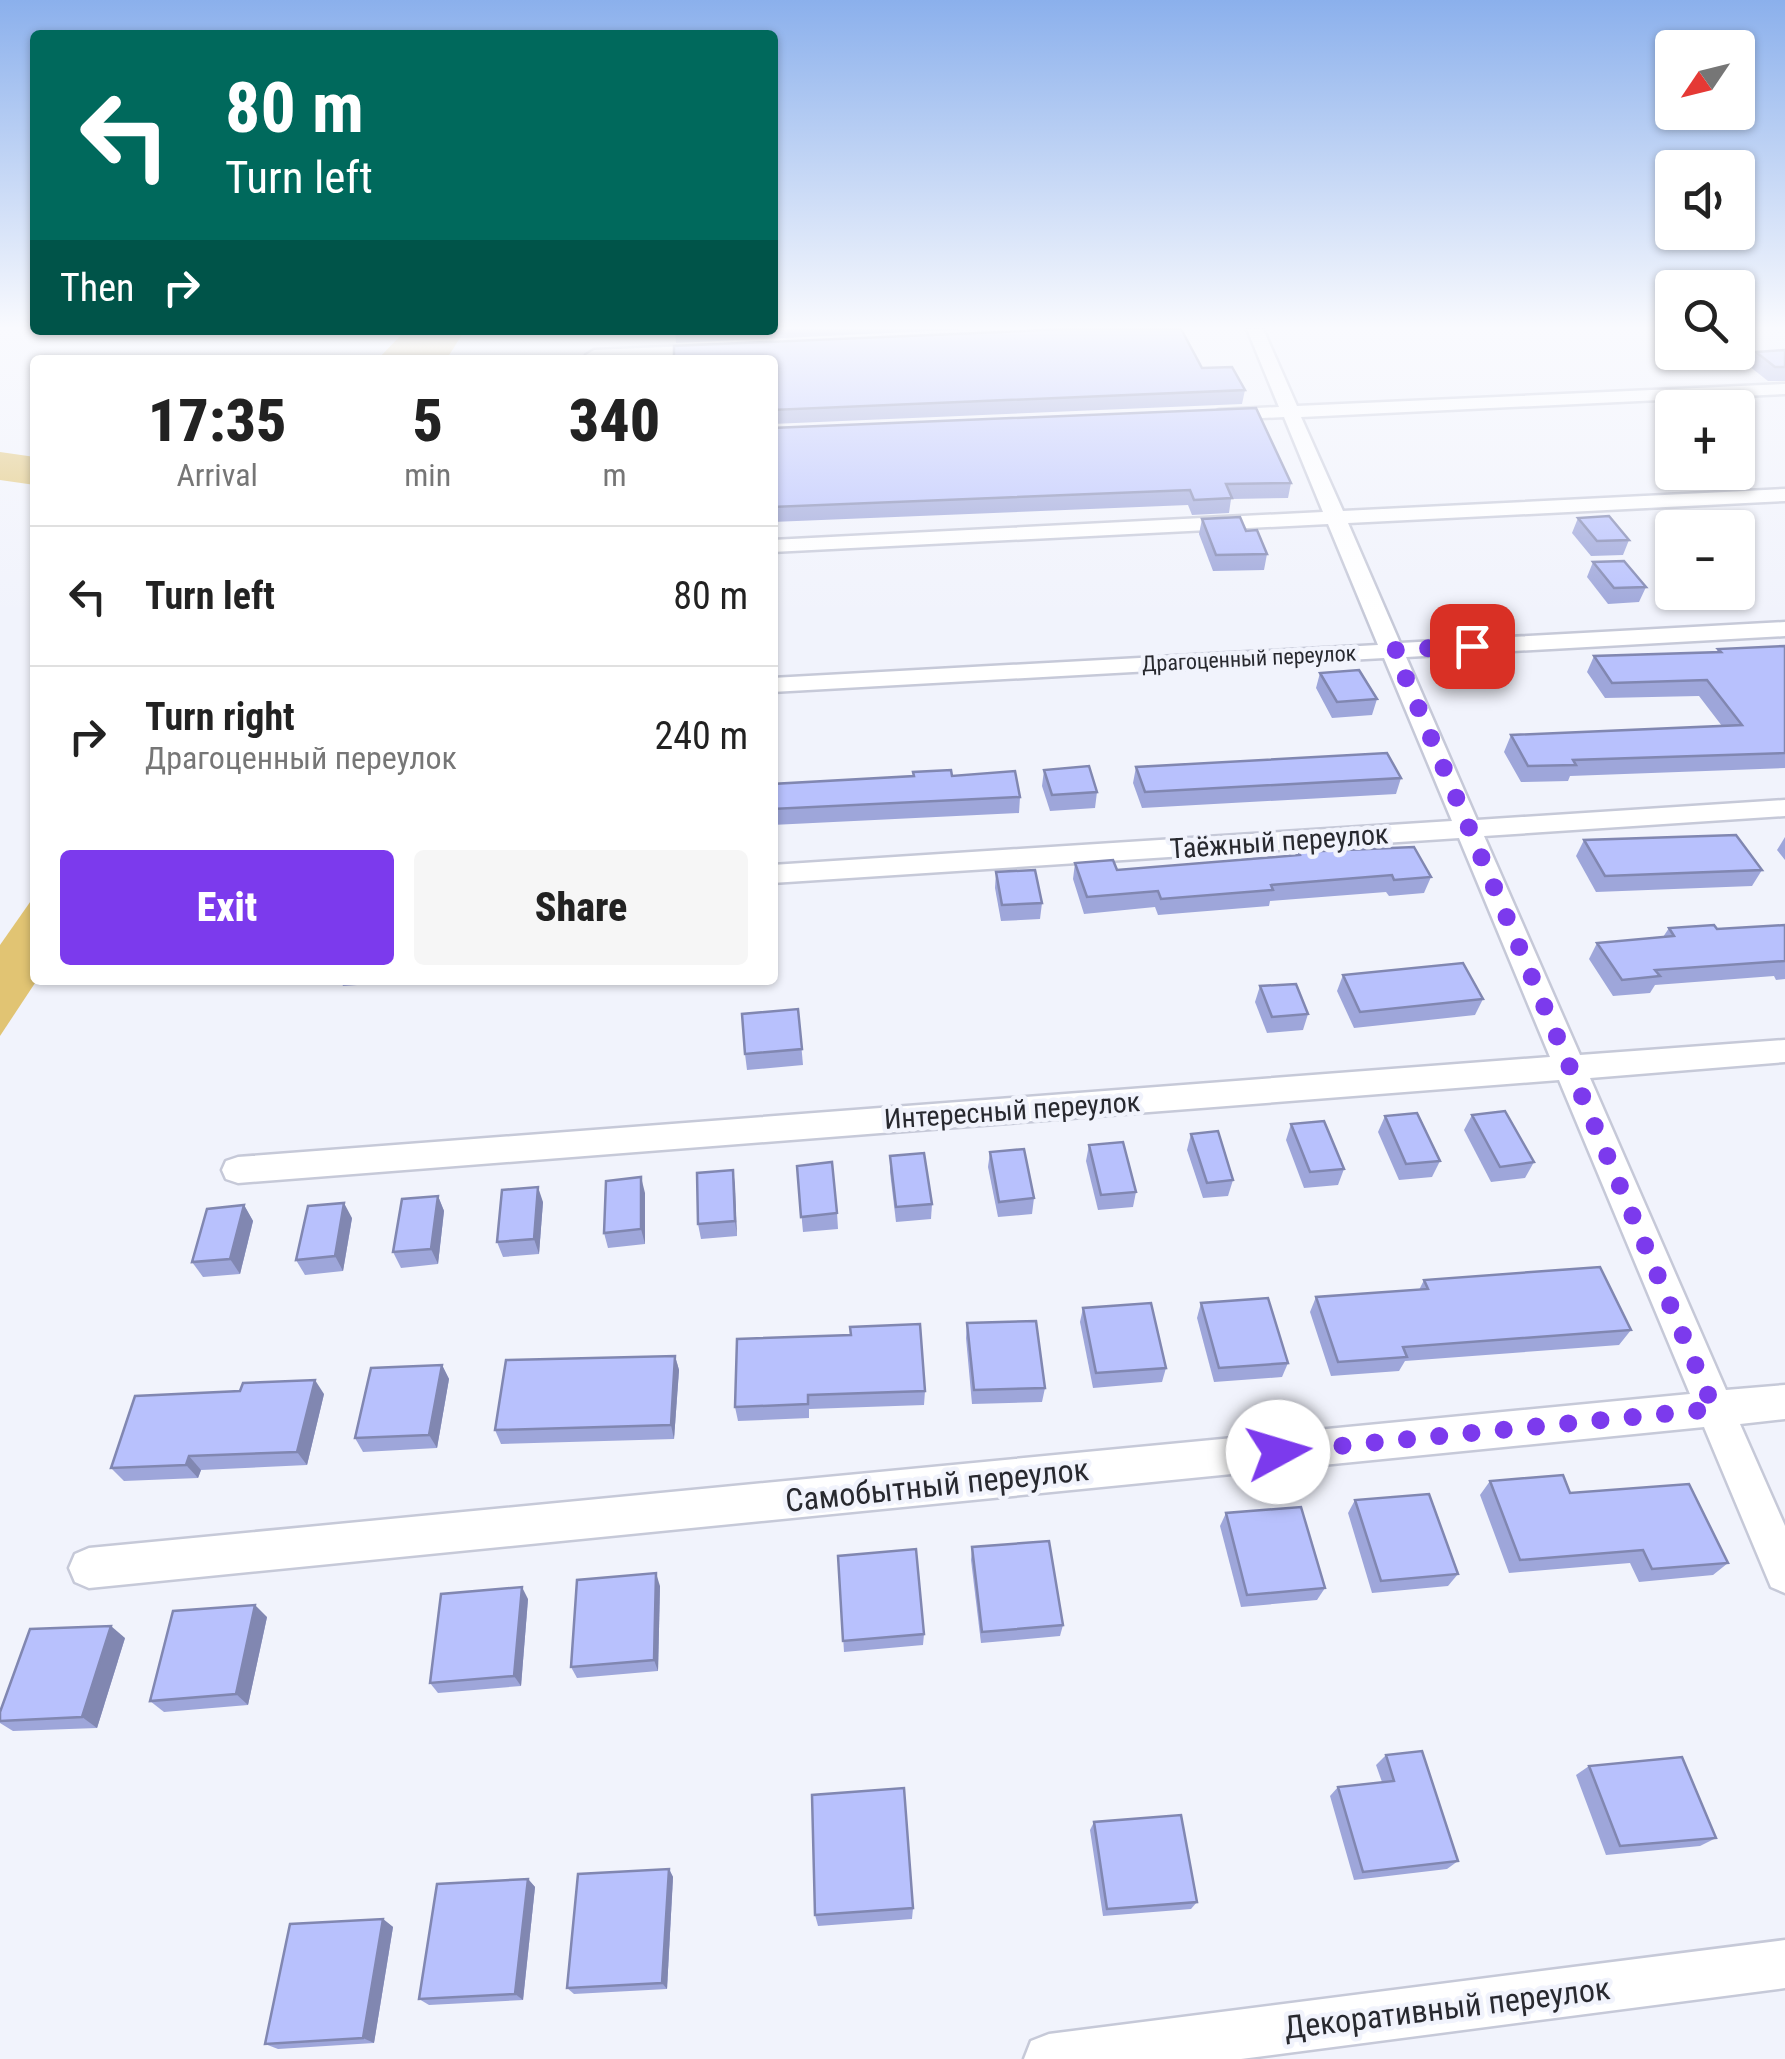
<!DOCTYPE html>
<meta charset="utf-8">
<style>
body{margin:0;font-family:"Roboto Condensed",sans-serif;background:#f6f6f6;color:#222;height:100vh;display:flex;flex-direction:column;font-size:38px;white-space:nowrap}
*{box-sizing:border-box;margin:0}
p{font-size:32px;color:#767676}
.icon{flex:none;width:55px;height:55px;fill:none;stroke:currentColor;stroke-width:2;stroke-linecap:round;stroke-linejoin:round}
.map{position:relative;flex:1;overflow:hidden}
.side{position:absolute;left:30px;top:355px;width:748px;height:630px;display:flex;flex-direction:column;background:#fff;border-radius:10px;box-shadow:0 2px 8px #0004}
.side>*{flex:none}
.banner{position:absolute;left:30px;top:30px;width:748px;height:305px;border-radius:10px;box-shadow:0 2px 8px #0004;background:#00695c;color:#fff;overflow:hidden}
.needle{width:65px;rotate:235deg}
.tools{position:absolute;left:1655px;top:30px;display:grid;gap:20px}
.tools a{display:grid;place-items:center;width:100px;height:100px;border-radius:10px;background:#fff;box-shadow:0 2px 8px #0004;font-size:50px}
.pin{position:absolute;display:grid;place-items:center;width:85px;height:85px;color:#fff;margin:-42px;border-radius:20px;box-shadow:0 5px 15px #0006}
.me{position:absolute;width:110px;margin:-55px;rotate:84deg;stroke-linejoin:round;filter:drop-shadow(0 0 8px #0008)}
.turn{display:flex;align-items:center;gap:35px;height:210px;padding:0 30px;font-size:45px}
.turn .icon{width:130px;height:130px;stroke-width:2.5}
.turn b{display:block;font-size:70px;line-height:85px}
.then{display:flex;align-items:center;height:95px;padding:0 30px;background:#0003;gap:20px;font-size:38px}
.eta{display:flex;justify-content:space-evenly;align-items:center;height:170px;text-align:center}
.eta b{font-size:60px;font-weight:800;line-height:70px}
.primary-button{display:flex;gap:20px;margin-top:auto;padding:20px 30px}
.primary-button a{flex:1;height:115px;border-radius:10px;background:#7c3aed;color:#fff;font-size:40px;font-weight:800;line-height:115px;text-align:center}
.primary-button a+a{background:#f6f6f6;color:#222}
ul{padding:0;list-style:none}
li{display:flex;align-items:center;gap:30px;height:140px;padding:0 30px;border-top:2px solid #e0e0e0}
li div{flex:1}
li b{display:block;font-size:38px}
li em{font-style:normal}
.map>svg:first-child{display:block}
.green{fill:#e1c473}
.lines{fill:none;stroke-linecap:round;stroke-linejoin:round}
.minor-casing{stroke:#c6c9d8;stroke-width:5}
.minor{fill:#fff;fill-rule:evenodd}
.wall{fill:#9ea6da}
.shaded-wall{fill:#8187b1}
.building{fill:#b8c1fd;stroke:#8187b1;stroke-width:2.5}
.route{stroke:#7c3aed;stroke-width:18;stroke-dasharray:0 32.4}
.labels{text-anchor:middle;stroke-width:9;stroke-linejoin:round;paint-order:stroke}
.far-street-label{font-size:22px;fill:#28292f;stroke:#f1f3fc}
.street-label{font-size:28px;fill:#28292f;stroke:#f1f3fc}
.near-street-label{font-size:32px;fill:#28292f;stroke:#f1f3fc}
</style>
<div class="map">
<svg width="1785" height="2059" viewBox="0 0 1785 2059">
<rect width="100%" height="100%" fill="#f1f3fc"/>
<g class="green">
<path d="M 398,330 L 465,330 L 446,360 L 377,360 L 401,335 Z"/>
<path d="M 0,452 L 35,457 L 35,485 L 0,480 Z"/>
<path d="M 35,895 L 37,980 L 0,1036 L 0,945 Z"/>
</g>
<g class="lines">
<defs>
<g id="minor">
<path d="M 1247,329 L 1263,329 L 1297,406 L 1785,384 L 1785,394 L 1301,417 L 1343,511 L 1785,489 L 1785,501 L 1348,523 L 1400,643 L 1785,622 L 1785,636 L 1406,657 L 1477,820 L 1785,800 L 1785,816 L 1484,836 L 1580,1055 L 1785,1040 L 1785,1062 L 1590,1078 L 1726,1390 L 1785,1385 L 1785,1419 L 1740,1424 L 1785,1526 L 1785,1593 L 1771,1587 L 1704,1427 L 89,1588 L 75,1582 L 69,1568 L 75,1554 L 89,1548 L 1690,1394 L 1559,1080 L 238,1183 L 226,1179 L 222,1170 L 226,1161 L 238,1157 L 1550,1057 L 1459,838 L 772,883 L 772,865 L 1452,821 L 1384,658 L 772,692 L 772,678 L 1378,645 L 1328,524 L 772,552 L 772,540 L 1323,512 L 1284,417 L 1219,420 L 1210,415 L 1219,410 L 1279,407 Z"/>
<path d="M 715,345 L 723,350 L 721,354 L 595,360 L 586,355 L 594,350 Z"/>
<path d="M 1785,1940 L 1785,1988 L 1241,2059 L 1024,2059 L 1031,2041 L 1049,2034 Z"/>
</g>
</defs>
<use href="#minor" class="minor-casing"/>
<use href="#minor" class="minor"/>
</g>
<g class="wall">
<path d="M 772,329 L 971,329 L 676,343 L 675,330 Z"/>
<path d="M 1785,350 L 1785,381 L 1768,381 L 1749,366 L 1756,352 Z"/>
<path d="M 772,360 L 1202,368 L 1245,390 L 1242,404 L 772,424 Z"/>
<path d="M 772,428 L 1291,483 L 1288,498 L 1231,499 L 1229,513 L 1192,515 L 1188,505 L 772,522 Z"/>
<path d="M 1578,518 L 1629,540 L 1623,555 L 1591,556 L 1572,533 Z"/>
<path d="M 1202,519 L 1246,531 L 1267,554 L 1264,570 L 1213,571 L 1199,534 Z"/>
<path d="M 1593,562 L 1646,587 L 1639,602 L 1608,604 L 1587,577 Z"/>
<path d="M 1785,646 L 1785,768 L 1570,776 L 1568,781 L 1521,782 L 1504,752 L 1511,735 L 1722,726 L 1699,696 L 1605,698 L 1587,672 L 1594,656 L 1716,653 L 1718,649 Z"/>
<path d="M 1320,673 L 1377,699 L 1372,715 L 1332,718 L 1316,688 Z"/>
<path d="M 1136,767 L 1401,778 L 1396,794 L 1142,808 L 1133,783 Z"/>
<path d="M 1044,770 L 1097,792 L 1095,808 L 1050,811 L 1042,786 Z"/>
<path d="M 952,776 L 1020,797 L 1019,813 L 772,825 L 772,784 Z"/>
<path d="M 1785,837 L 1785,860 L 1777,850 Z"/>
<path d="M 1584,840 L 1762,870 L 1752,886 L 1596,892 L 1576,856 Z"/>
<path d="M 1299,852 L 1431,877 L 1424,893 L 1389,896 L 1386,892 L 1270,901 L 1269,906 L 1158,915 L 1155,907 L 1084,914 L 1073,879 L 1075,863 L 1117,870 L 1298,856 Z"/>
<path d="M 996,872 L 1042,903 L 1040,919 L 1001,921 L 995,888 Z"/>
<path d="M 1785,925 L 1785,979 L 1776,980 L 1774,976 L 1655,985 L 1650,993 L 1613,996 L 1589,959 L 1597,943 L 1663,937 L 1669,928 L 1717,929 Z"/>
<path d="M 1343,975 L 1483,999 L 1475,1015 L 1354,1028 L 1337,991 Z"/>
<path d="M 340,980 L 386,980 L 385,983 L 343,986 Z"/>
<path d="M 1260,986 L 1308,1014 L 1303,1030 L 1267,1033 L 1255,1002 Z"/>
<path d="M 798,1009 L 803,1065 L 747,1070 L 745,1054 Z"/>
<path d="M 1472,1115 L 1534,1162 L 1525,1178 L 1491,1182 L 1464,1130 Z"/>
<path d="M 1385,1116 L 1440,1161 L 1432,1177 L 1399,1180 L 1378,1132 Z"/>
<path d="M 1291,1124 L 1344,1169 L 1338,1185 L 1304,1188 L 1286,1140 Z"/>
<path d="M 1191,1134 L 1233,1180 L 1228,1196 L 1203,1198 L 1187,1150 Z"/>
<path d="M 1089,1145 L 1136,1192 L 1133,1207 L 1098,1210 L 1086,1161 Z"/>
<path d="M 990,1152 L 1034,1198 L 1032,1214 L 998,1217 L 988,1167 Z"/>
<path d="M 890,1156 L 932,1204 L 931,1219 L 896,1222 L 890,1172 Z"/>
<path d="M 797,1166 L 837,1213 L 838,1229 L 803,1232 Z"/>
<path d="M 733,1170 L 737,1236 L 701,1239 L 698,1224 Z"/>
<path d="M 645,1193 L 645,1244 L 608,1248 L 604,1233 Z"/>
<path d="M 438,1196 L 444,1211 L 438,1264 L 401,1268 L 393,1252 Z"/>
<path d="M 543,1202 L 539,1254 L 503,1257 L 497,1242 Z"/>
<path d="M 244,1205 L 253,1221 L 240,1274 L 203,1277 L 192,1262 Z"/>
<path d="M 352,1218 L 343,1271 L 305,1275 L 296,1260 Z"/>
<path d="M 1424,1280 L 1631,1330 L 1619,1345 L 1405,1361 L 1399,1371 L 1331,1376 L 1310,1312 L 1316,1297 L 1419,1290 Z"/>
<path d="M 1201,1303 L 1288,1363 L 1282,1377 L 1214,1382 L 1197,1318 Z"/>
<path d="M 1083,1308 L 1166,1368 L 1162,1382 L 1093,1388 L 1080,1322 Z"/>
<path d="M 967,1323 L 1045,1388 L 1042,1402 L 972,1404 L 966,1338 Z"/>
<path d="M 737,1339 L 925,1391 L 924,1405 L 809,1409 L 809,1418 L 738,1421 L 735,1407 Z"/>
<path d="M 675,1356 L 679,1370 L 674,1439 L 501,1444 L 495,1430 Z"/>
<path d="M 442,1365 L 449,1379 L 437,1448 L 363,1452 L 355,1438 Z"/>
<path d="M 324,1394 L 307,1465 L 201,1470 L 198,1478 L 124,1481 L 111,1468 Z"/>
<path d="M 1490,1481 L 1570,1493 L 1728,1563 L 1713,1575 L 1639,1582 L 1630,1563 L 1509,1573 L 1480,1495 Z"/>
<path d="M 1355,1500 L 1458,1574 L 1448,1586 L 1372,1593 L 1348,1513 Z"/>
<path d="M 1226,1513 L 1325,1588 L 1317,1600 L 1241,1607 L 1220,1526 Z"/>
<path d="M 972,1547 L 1063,1625 L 1060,1636 L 981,1643 L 971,1560 Z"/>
<path d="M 838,1556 L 924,1634 L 923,1645 L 844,1652 Z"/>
<path d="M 660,1586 L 658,1671 L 577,1678 L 571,1667 Z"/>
<path d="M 528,1599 L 521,1686 L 438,1693 L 430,1683 Z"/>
<path d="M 267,1617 L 248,1705 L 164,1712 L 150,1701 Z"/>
<path d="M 125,1638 L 97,1728 L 13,1731 L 0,1723 L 0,1712 Z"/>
<path d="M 1386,1755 L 1458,1861 L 1447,1869 L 1354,1880 L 1330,1796 L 1338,1787 L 1382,1782 L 1376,1765 Z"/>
<path d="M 1589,1766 L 1716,1838 L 1700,1846 L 1606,1855 L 1576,1775 Z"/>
<path d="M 1094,1822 L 1197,1902 L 1191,1909 L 1103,1916 L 1090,1830 Z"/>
<path d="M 669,1869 L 673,1877 L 667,1989 L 574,1994 L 567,1988 Z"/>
<path d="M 528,1879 L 535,1887 L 523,2000 L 429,2005 L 419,1999 Z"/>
<path d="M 913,1908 L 912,1919 L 818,1926 L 815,1915 Z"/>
<path d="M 383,1919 L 393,1927 L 374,2043 L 278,2049 L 265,2044 Z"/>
</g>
<g class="shaded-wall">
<path d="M 733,1170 L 735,1185 L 737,1236 L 735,1221 Z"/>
<path d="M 641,1177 L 645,1193 L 645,1244 L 641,1229 Z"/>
<path d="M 538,1187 L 543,1202 L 539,1254 L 534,1239 Z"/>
<path d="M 438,1196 L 444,1211 L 438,1264 L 431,1249 Z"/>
<path d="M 344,1203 L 352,1218 L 343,1271 L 335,1256 Z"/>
<path d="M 244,1205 L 253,1221 L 240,1274 L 230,1259 Z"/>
<path d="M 675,1356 L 679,1370 L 674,1439 L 671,1425 Z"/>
<path d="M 442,1365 L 449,1379 L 437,1448 L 429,1435 Z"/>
<path d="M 315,1380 L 324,1394 L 307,1465 L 297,1452 Z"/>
<path d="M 189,1456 L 201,1470 L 198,1478 L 186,1465 Z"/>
<path d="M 656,1573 L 660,1586 L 658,1671 L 654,1660 Z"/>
<path d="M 522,1587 L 528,1599 L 521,1686 L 514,1676 Z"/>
<path d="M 255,1605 L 267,1617 L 248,1705 L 236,1694 Z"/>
<path d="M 111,1626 L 125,1638 L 97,1728 L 82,1717 Z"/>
<path d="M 669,1869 L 673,1877 L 667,1989 L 662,1983 Z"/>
<path d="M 528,1879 L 535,1887 L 523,2000 L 515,1994 Z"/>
<path d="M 383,1919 L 393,1927 L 374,2043 L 363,2038 Z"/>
</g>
<g class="building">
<path d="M 1068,329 L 1181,329 L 1202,368 L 1232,367 L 1245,390 L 772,410 L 772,360 L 657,360 L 657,357 L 674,356 L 674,346 Z"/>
<path d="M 1785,350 L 1785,367 L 1775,367 L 1756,352 Z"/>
<path d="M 1256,408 L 1291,483 L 1226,484 L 1232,498 L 1194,500 L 1190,490 L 772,507 L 772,428 Z"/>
<path d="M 1609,516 L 1629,540 L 1597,541 L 1578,518 Z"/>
<path d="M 1240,517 L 1246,531 L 1257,530 L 1267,554 L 1216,555 L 1202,519 Z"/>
<path d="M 1624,561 L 1646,587 L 1614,588 L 1593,562 Z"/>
<path d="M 1785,646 L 1785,753 L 1573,760 L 1576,765 L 1528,766 L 1511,735 L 1742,725 L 1707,680 L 1612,683 L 1594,656 L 1721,652 L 1718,649 Z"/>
<path d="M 1359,670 L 1377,699 L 1337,702 L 1320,673 Z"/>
<path d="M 1387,753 L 1401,778 L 1145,792 L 1136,767 Z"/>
<path d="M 1089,766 L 1097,792 L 1052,795 L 1044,770 Z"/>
<path d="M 951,770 L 952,776 L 1015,771 L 1020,797 L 772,809 L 772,784 L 914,776 L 913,772 Z"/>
<path d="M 1736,835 L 1762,870 L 1605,876 L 1584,840 Z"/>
<path d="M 1414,847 L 1431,877 L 1394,880 L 1392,875 L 1271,885 L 1273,890 L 1161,899 L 1158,891 L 1087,897 L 1075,863 L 1113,860 L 1117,870 L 1300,855 L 1299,852 Z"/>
<path d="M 1035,870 L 1042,903 L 1002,905 L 996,872 Z"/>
<path d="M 1714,925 L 1717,929 L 1785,925 L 1785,961 L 1655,970 L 1660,976 L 1622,980 L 1597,943 L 1674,936 L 1669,928 Z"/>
<path d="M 1463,963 L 1483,999 L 1360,1012 L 1343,975 Z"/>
<path d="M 1296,984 L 1308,1014 L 1272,1017 L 1260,986 Z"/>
<path d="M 798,1009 L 802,1049 L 745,1054 L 742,1014 Z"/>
<path d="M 1505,1111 L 1534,1162 L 1500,1167 L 1472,1115 Z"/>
<path d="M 1417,1113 L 1440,1161 L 1406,1164 L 1385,1116 Z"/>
<path d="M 1324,1121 L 1344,1169 L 1310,1172 L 1291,1124 Z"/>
<path d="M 1218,1131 L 1233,1180 L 1207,1183 L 1191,1134 Z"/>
<path d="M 1123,1142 L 1136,1192 L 1101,1195 L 1089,1145 Z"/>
<path d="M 1024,1149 L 1034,1198 L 999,1202 L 990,1152 Z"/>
<path d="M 924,1153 L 932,1204 L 896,1207 L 890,1156 Z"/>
<path d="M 832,1162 L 837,1213 L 801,1217 L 797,1166 Z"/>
<path d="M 733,1170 L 735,1221 L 698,1224 L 697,1173 Z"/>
<path d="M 641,1177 L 641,1229 L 604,1233 L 606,1181 Z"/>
<path d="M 538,1187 L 534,1239 L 497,1242 L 502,1190 Z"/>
<path d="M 438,1196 L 431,1249 L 393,1252 L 402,1199 Z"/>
<path d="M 344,1203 L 335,1256 L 296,1260 L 308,1206 Z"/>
<path d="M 244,1205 L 230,1259 L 192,1262 L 207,1209 Z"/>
<path d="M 1600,1267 L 1631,1330 L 1403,1347 L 1407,1357 L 1338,1362 L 1316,1297 L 1428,1289 L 1424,1280 Z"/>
<path d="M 1268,1298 L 1288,1363 L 1219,1368 L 1201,1303 Z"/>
<path d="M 1151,1303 L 1166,1368 L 1096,1373 L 1083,1308 Z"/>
<path d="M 1036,1321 L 1045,1388 L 974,1390 L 967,1323 Z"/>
<path d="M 920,1324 L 925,1391 L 808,1395 L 808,1404 L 735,1407 L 737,1339 L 851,1335 L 850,1327 Z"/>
<path d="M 675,1356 L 671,1425 L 495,1430 L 506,1360 Z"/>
<path d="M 442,1365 L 429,1435 L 355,1438 L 371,1368 Z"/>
<path d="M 315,1380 L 297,1452 L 189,1456 L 186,1465 L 111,1468 L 135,1396 L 240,1391 L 243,1383 Z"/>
<path d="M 1563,1475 L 1570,1493 L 1689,1484 L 1728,1563 L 1652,1569 L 1643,1550 L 1520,1560 L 1490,1481 Z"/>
<path d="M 1429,1494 L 1458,1574 L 1381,1581 L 1355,1500 Z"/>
<path d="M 1301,1507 L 1325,1588 L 1247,1595 L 1226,1513 Z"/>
<path d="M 1049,1541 L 1063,1625 L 982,1632 L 972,1547 Z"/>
<path d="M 916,1549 L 924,1634 L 843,1641 L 838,1556 Z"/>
<path d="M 656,1573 L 654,1660 L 571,1667 L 577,1580 Z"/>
<path d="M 522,1587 L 514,1676 L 430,1683 L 441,1594 Z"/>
<path d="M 255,1605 L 236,1694 L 150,1701 L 173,1611 Z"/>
<path d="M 111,1626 L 82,1717 L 0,1721 L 0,1712 L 30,1629 Z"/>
<path d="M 1422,1751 L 1458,1861 L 1363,1872 L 1338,1787 L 1394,1781 L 1386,1755 Z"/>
<path d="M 1682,1757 L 1716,1838 L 1620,1846 L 1589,1766 Z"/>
<path d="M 904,1788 L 913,1908 L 815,1915 L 812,1795 Z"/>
<path d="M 1181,1815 L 1197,1902 L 1107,1909 L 1094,1822 Z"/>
<path d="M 669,1869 L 662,1983 L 567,1988 L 578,1874 Z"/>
<path d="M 528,1879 L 515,1994 L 419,1999 L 437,1884 Z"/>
<path d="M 383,1919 L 363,2038 L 265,2044 L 290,1924 Z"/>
</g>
<linearGradient id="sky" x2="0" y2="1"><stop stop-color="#8bb0ec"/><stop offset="0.53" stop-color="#f9fafe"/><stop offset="1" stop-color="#f9fafe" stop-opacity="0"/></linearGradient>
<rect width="1785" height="618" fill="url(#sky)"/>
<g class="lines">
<path class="route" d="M 1278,1452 L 1714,1409 L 1394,650 L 1472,646"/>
</g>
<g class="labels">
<g class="far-street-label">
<text transform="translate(1249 658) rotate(-3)" y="8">Драгоценный переулок</text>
</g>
<g class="street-label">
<text transform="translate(1279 841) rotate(-4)" y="10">Таёжный переулок</text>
<text transform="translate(1012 1110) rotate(-4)" y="10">Интересный переулок</text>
</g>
<g class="near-street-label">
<text transform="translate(937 1485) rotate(-6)" y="11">Самобытный переулок</text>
<text transform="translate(1447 2008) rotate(-7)" y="11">Декоративный переулок</text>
</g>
</g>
</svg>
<div class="tools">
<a><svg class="needle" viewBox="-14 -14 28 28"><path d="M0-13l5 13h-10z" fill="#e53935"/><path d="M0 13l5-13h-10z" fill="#767676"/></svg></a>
<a><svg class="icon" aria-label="sound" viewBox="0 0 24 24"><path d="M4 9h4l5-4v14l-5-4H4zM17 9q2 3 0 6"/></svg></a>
<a><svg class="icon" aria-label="search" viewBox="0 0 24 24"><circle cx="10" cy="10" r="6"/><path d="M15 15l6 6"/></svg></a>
<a>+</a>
<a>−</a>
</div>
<div class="pin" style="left:1472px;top:646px;background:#d93025"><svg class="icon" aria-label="arrive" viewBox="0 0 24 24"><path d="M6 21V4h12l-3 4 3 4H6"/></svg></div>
<svg class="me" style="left:1278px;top:1452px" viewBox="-20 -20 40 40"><circle r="19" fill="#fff"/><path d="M0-13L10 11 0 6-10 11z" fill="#7c3aed"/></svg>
<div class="banner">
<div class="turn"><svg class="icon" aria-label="left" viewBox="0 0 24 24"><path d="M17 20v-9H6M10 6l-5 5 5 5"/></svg><div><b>80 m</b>Turn left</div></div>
<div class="then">Then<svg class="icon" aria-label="right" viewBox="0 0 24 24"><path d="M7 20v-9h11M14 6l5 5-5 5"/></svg></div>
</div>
<section class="side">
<div class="eta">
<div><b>17:35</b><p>Arrival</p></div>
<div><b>5</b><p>min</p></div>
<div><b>340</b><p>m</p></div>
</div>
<ul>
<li><svg class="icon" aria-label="left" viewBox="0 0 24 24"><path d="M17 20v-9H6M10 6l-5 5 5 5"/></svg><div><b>Turn left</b></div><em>80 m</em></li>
<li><svg class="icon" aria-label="right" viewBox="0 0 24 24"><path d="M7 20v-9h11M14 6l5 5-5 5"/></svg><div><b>Turn right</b><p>Драгоценный переулок</p></div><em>240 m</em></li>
</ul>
<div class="primary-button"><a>Exit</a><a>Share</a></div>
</section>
</div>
